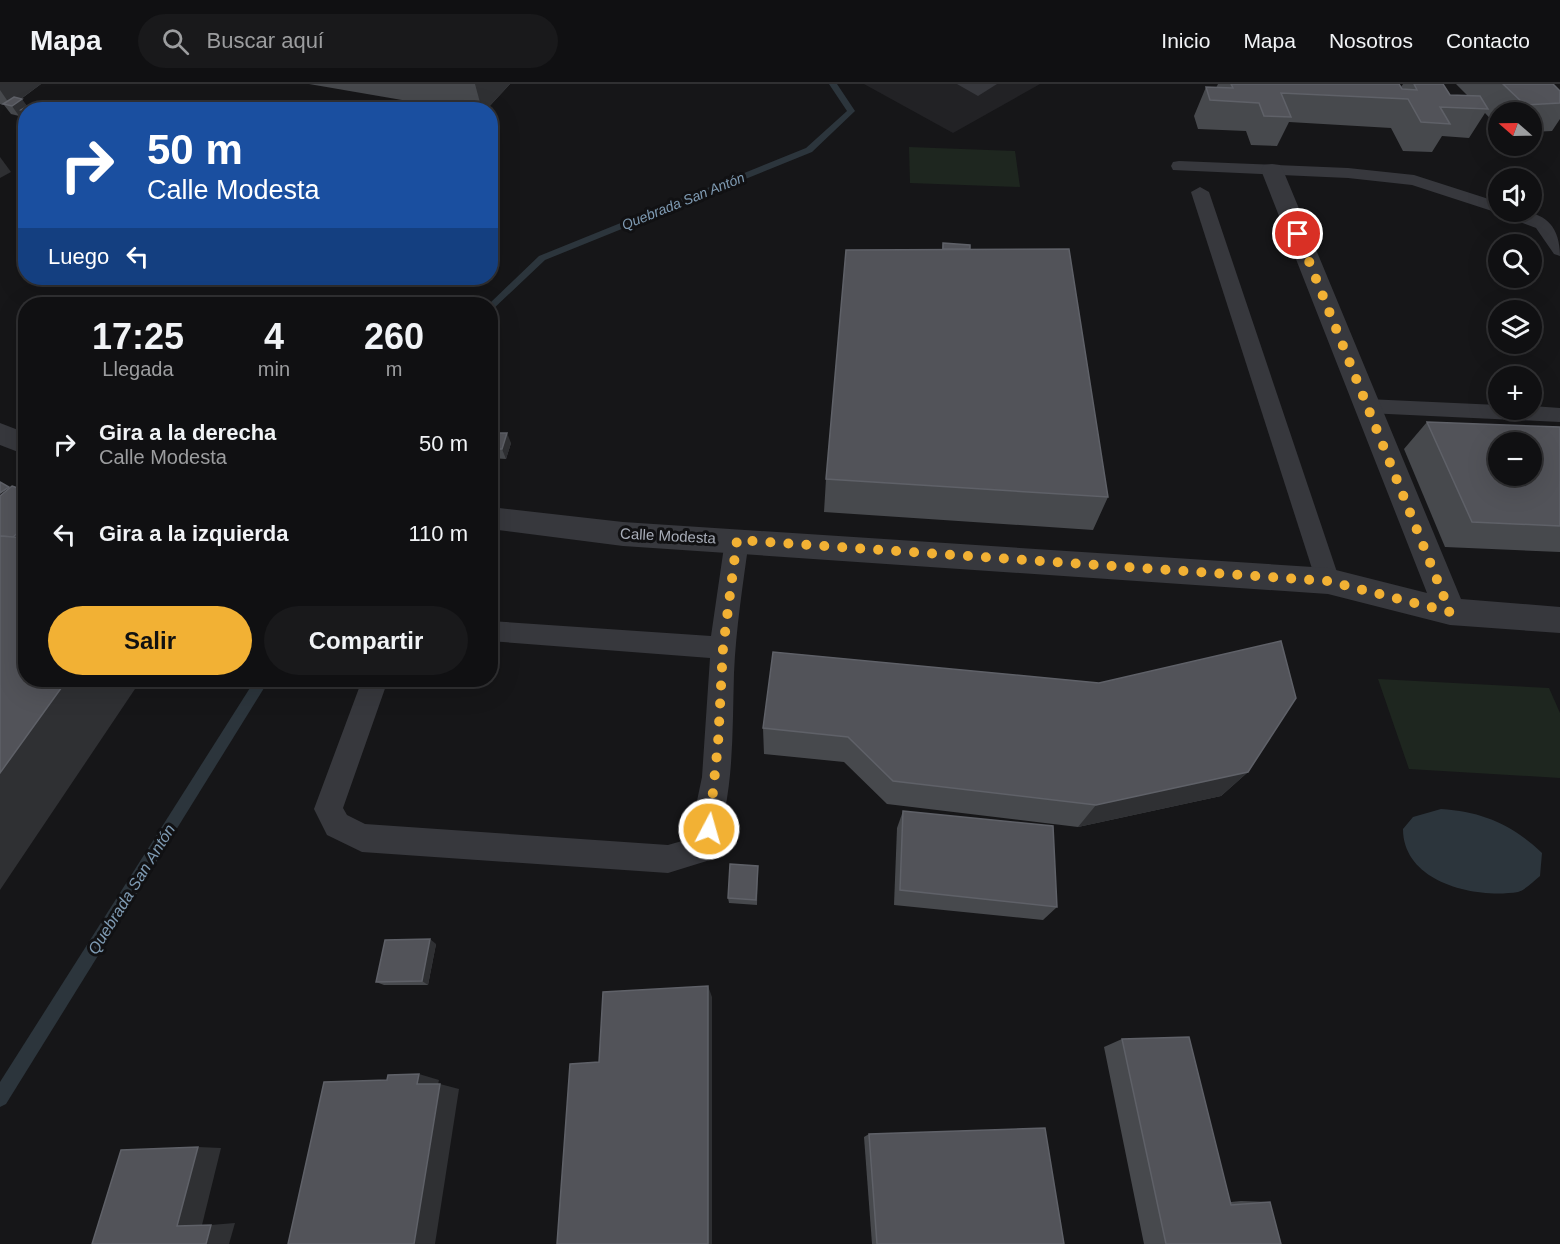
<!DOCTYPE html>
<html lang="es">
<meta charset="utf-8">
<style>
body{margin:0;font-family:Arial,sans-serif;background:#19191b;color:#f1f3f6;height:100vh;display:flex;flex-direction:column;font-size:22px;white-space:nowrap}
*{box-sizing:border-box;margin:0}
p{font-size:20px;color:#9c9d9f}
.icon{flex:none;width:33px;height:33px;fill:none;stroke:currentColor;stroke-width:2;stroke-linecap:round;stroke-linejoin:round}
.map{position:relative;flex:1;overflow:hidden}
.details{position:absolute;left:18px;top:213px;width:480px;height:390px;display:flex;flex-direction:column;background:#101012;border-radius:24px;box-shadow:0 6px 24px #0002,0 0 0 2px #303032}
.details>*{flex:none}
.top-card{position:absolute;left:18px;top:18px;width:480px;height:183px;border-radius:24px;box-shadow:0 6px 24px #0002,0 0 0 2px #303032;background:#1a4fa0;color:#fff;overflow:hidden}
.needle{width:39px;rotate:290deg}
.controls{position:absolute;left:1488px;top:18px;display:grid;gap:12px}
.controls a{display:grid;place-items:center;width:54px;height:54px;border-radius:50%;background:#101012;box-shadow:0 6px 24px #0002,0 0 0 2px #303032;font-size:30px}
.pin{position:absolute;display:grid;place-items:center;width:51px;height:51px;color:#fff;margin:-26px;border:3px solid #fff;border-radius:50%;box-shadow:0 2px 6px #0007}
.me{position:absolute;width:66px;margin:-33px;rotate:6deg;stroke-linejoin:round;filter:drop-shadow(0 0 4px #0008)}
.turn{display:flex;align-items:center;gap:21px;height:126px;padding:0 30px;font-size:27px}
.turn .icon{width:78px;height:78px;stroke-width:2.5}
.turn b{display:block;font-size:42px;line-height:51px}
.then{display:flex;align-items:center;height:57px;padding:0 30px;background:#0003;gap:12px;font-size:22px}
.eta{display:flex;justify-content:space-evenly;align-items:center;height:102px;text-align:center}
.eta b{font-size:36px;font-weight:800;line-height:42px}
.button{display:flex;gap:12px;margin-top:auto;padding:12px 30px}
.button a{flex:1;height:69px;border-radius:36px;background:#f2b134;color:#111;font-size:24px;font-weight:800;line-height:69px;text-align:center}
.button a+a{background:#19191b;color:#f1f3f6}
ul{padding:0;list-style:none}
li{display:flex;align-items:center;gap:18px;height:90px;padding:0 30px}
li div{flex:1}
li b{display:block;font-size:22px}
li em{font-style:normal}
header{display:flex;align-items:center;gap:36px;box-sizing:border-box;height:84px;padding:0 30px;background:#101012;border-bottom:2px solid #303032}
header strong{font-size:28px}
nav{display:flex;gap:33px;margin-inline-start:auto;font-size:21px}
.search{width:420px;height:54px;background:#19191b;display:flex;align-items:center;gap:15px;box-sizing:border-box;padding:0 21px;border-radius:33px;color:#9c9d9f;font-size:22px}
.map>svg:first-child{display:block}
.built{fill:#222225}
.green{fill:#1e261f}
.water{fill:#2c353c}
.lines{fill:none;stroke-linecap:round;stroke-linejoin:round}
.stream{fill:#2c353c;fill-rule:evenodd}
.service{fill:#37383d;fill-rule:evenodd}
.minor{fill:#37383d;fill-rule:evenodd}
.wall{fill:#47494d}
.shaded-wall{fill:#2f3033}
.building{fill:#525359;stroke:#5f6168;stroke-width:1.5;fill-rule:evenodd}
.route{stroke:#f2b134;stroke-width:10;stroke-dasharray:0 18}
.labels{text-anchor:middle;stroke-width:6;stroke-linejoin:round;paint-order:stroke}
.far-water-label{font-size:14px;font-style:italic;fill:#7f9bb3;stroke:#111113}
.street-label{font-size:15px;fill:#a8adb8;stroke:#111113}
.water-label{font-size:16px;font-style:italic;fill:#7f9bb3;stroke:#111113}
</style>
<header>
<strong>Mapa</strong>
<div class="search"><svg class="icon" aria-label="search" viewBox="0 0 24 24"><circle cx="10" cy="10" r="6"/><path d="M15 15l6 6"/></svg>Buscar aquí</div>
<nav><a>Inicio</a><a>Mapa</a><a>Nosotros</a><a>Contacto</a></nav>
</header>
<div class="map">
<svg width="1560" height="1160" viewBox="0 0 1560 1160">
<rect width="100%" height="100%" fill="#161618"/>
<path class="built" d="M 864,0 L 1040,0 L 953,49 Z"/>
<g class="green">
<path d="M 909,63 L 1015,67 L 1020,103 L 910,99 Z"/>
<path d="M 1378,595 L 1549,604 L 1560,629 L 1560,694 L 1409,685 Z"/>
</g>
<path class="water" d="M 1441,725 C 1483,728 1511,740 1542,769 L 1540,792 C 1534,797 1525,806 1518,808 C 1474,815 1403,798 1403,745 L 1413,733 Z"/>
<g class="lines">
<g class="stream">
<path d="M 829,0 L 837,0 L 855,27 L 812,68 L 545,176 L 490,228 L 490,220 L 489,220 L 539,172 L 806,64 L 847,27 Z"/>
<path d="M 255,596 L 269,596 L 6,1020 L 0,1023 L 0,998 Z"/>
</g>
<g class="service">
<path d="M 957,0 L 997,0 L 978,12 Z"/>
<path d="M 1179,77 L 1348,84 L 1414,91 L 1498,118 L 1498,128 L 1501,128 L 1492,127 L 1412,101 L 1348,94 L 1173,86 L 1171,82 L 1173,78 Z"/>
<path d="M 1200,103 L 1209,108 L 1340,497 L 1336,504 L 1328,507 L 1320,504 L 1316,497 L 1191,108 Z"/>
<path d="M 1501,128 C 1536,124 1560,134 1560,172 L 1554,170 L 1536,144 L 1504,132 Z"/>
<path d="M 1367,315 L 1498,321 L 1498,326 L 1532,326 L 1532,322 L 1560,324 L 1560,338 L 1367,329 L 1360,327 L 1357,322 L 1360,317 Z"/>
<path d="M 737,447 L 745,450 L 749,456 C 743,500 736,544 734,589 C 732,652 735,717 710,776 L 668,789 L 362,768 L 327,751 L 314,725 L 362,596 L 388,596 L 343,724 L 347,731 L 365,740 L 668,761 L 689,755 L 702,693 L 710,574 L 490,557 L 490,537 L 711,552 L 725,456 L 729,450 Z"/>
</g>
<g class="minor">
<path d="M 1272,80 L 1280,81 L 1283,86 L 1461,515 L 1560,523 L 1560,549 L 1450,541 L 1328,510 L 623,462 L 490,445 L 490,423 L 623,438 L 1328,484 L 1427,509 L 1261,86 L 1264,81 Z"/>
<path d="M 0,339 L 26,349 L 26,371 L 0,361 Z"/>
</g>
</g>
<g class="wall">
<path d="M 0,0 L 41,0 L 21,15 L 27,22 L 26,26 L 26,33 L 23,29 L 19,32 L 11,30 L 4,21 L 0,20 Z"/>
<path d="M 309,0 L 510,0 L 486,26 L 460,26 Z"/>
<path d="M 1218,0 L 1399,0 L 1401,3 L 1403,0 L 1443,0 L 1450,11 L 1468,12 L 1456,0 L 1553,0 L 1560,7 L 1560,35 L 1552,47 L 1532,48 L 1532,28 L 1498,28 L 1498,43 L 1485,29 L 1469,54 L 1442,52 L 1432,68 L 1403,67 L 1391,44 L 1289,38 L 1277,62 L 1251,61 L 1246,47 L 1198,45 L 1194,32 L 1206,3 L 1216,4 Z"/>
<path d="M 943,159 L 970,165 L 1108,413 L 1093,446 L 824,428 L 826,395 L 942,165 Z"/>
<path d="M 1427,338 L 1560,343 L 1560,468 L 1445,463 L 1404,365 Z"/>
<path d="M 490,349 L 511,359 L 506,375 L 490,374 Z"/>
<path d="M 763,644 L 1248,688 L 1221,712 L 1078,743 L 887,720 L 844,678 L 764,670 Z"/>
<path d="M 903,727 L 1057,823 L 1043,836 L 894,821 L 897,744 Z"/>
<path d="M 758,782 L 757,821 L 729,819 L 728,814 Z"/>
<path d="M 436,860 L 428,901 L 384,901 L 376,898 Z"/>
<path d="M 1122,955 L 1231,1118 L 1241,1117 L 1270,1118 L 1281,1160 L 1144,1160 L 1104,963 Z"/>
<path d="M 869,1050 L 1064,1160 L 872,1160 L 864,1053 Z"/>
</g>
<g class="shaded-wall">
<path d="M 0,0 L 41,0 L 11,22 L 0,6 Z"/>
<path d="M 475,0 L 510,0 L 486,26 L 482,26 Z"/>
<path d="M 22,15 L 29,25 L 21,26 L 23,29 L 19,32 L 12,22 Z"/>
<path d="M 0,73 L 11,88 L 0,94 Z"/>
<path d="M 507,349 L 511,359 L 506,375 L 502,365 Z"/>
<path d="M 26,442 L 26,478 L 0,465 Z"/>
<path d="M 67,596 L 141,596 L 0,806 L 0,689 Z"/>
<path d="M 1248,688 L 1221,712 L 1078,743 L 1096,721 Z"/>
<path d="M 430,855 L 436,860 L 428,901 L 422,897 Z"/>
<path d="M 708,902 L 712,913 L 712,1160 L 708,1160 Z"/>
<path d="M 419,990 L 439,996 L 437,1005 L 417,1000 Z"/>
<path d="M 440,1000 L 459,1005 L 435,1160 L 414,1160 Z"/>
<path d="M 198,1063 L 221,1064 L 202,1141 L 177,1142 Z"/>
<path d="M 235,1139 L 229,1160 L 206,1160 L 211,1141 Z"/>
</g>
<g class="building">
<path d="M 1231,0 L 1399,0 L 1402,5 L 1417,6 L 1414,0 L 1443,0 L 1450,11 L 1480,12 L 1488,25 L 1440,23 L 1450,40 L 1421,38 L 1408,15 L 1281,9 L 1291,33 L 1264,32 L 1259,19 L 1210,16 L 1206,3 L 1233,4 Z"/>
<path d="M 1503,0 L 1553,0 L 1560,7 L 1560,19 L 1525,21 Z"/>
<path d="M 14,13 L 22,15 L 12,22 L 3,20 Z"/>
<path d="M 29,21 L 55,26 L 26,26 L 26,27 L 21,26 Z"/>
<path d="M 943,159 L 970,161 L 970,165 L 943,165 Z"/>
<path d="M 1069,165 L 1108,413 L 826,395 L 846,166 Z"/>
<path d="M 1427,338 L 1560,343 L 1560,442 L 1472,438 ZM 1498,358 L 1532,358 L 1532,392 L 1498,392 Z"/>
<path d="M 490,349 L 507,349 L 502,365 L 490,365 Z"/>
<path d="M 0,398 L 9,403 L 0,409 Z"/>
<path d="M 12,402 L 26,407 L 26,442 L 13,453 L 0,452 L 0,412 Z"/>
<path d="M 0,452 L 26,454 L 26,596 L 67,596 L 0,689 Z"/>
<path d="M 1281,557 L 1296,614 L 1248,688 L 1096,721 L 893,697 L 848,653 L 763,644 L 773,568 L 1099,599 Z"/>
<path d="M 903,727 L 1053,742 L 1057,823 L 900,806 Z"/>
<path d="M 730,780 L 758,782 L 756,816 L 728,814 Z"/>
<path d="M 430,855 L 422,897 L 376,898 L 385,856 Z"/>
<path d="M 708,902 L 708,1160 L 557,1160 L 570,980 L 599,978 L 603,908 Z"/>
<path d="M 1189,953 L 1231,1121 L 1270,1118 L 1281,1160 L 1166,1160 L 1122,955 Z"/>
<path d="M 419,990 L 417,1000 L 440,1000 L 414,1160 L 288,1160 L 324,998 L 387,996 L 388,991 Z"/>
<path d="M 1045,1044 L 1064,1160 L 877,1160 L 869,1050 Z"/>
<path d="M 198,1063 L 177,1142 L 211,1141 L 206,1160 L 92,1160 L 121,1066 Z"/>
</g>
<g class="lines">
<path class="route" d="M 709,745 L 718,660 L 723,564 L 737,456 L 1328,497 L 1450,528 L 1298,150"/>
</g>
<g class="labels">
<g class="far-water-label">
<text transform="translate(683 117) rotate(-22)" y="5">Quebrada San Antón</text>
</g>
<g class="street-label">
<text transform="translate(668 452) rotate(3)" y="5">Calle Modesta</text>
</g>
<g class="water-label">
<text transform="translate(131 805) rotate(-58)" y="6">Quebrada San Antón</text>
</g>
</g>
</svg>
<div class="controls">
<a><svg class="needle" viewBox="-14 -14 28 28"><path d="M0-13l5 13h-10z" fill="#e53935"/><path d="M0 13l5-13h-10z" fill="#9c9d9f"/></svg></a>
<a><svg class="icon" aria-label="sound" viewBox="0 0 24 24"><path d="M4 9h4l5-4v14l-5-4H4zM17 9q2 3 0 6"/></svg></a>
<a><svg class="icon" aria-label="search" viewBox="0 0 24 24"><circle cx="10" cy="10" r="6"/><path d="M15 15l6 6"/></svg></a>
<a><svg class="icon" aria-label="layers" viewBox="0 0 24 24"><path d="M12 4l9 5-9 5-9-5zM3 14l9 5 9-5"/></svg></a>
<a>+</a>
<a>−</a>
</div>
<div class="pin" style="left:1298px;top:150px;background:#d93025"><svg class="icon" aria-label="arrive" viewBox="0 0 24 24"><path d="M6 21V4h12l-3 4 3 4H6"/></svg></div>
<svg class="me" style="left:709px;top:745px" viewBox="-20 -20 40 40"><circle r="17" fill="#f2b134" stroke="#fff" stroke-width="3"/><path d="M0-11L8 9 0 5-8 9z" fill="#fff"/></svg>
<div class="top-card">
<div class="turn"><svg class="icon" aria-label="right" viewBox="0 0 24 24"><path d="M7 20v-9h11M14 6l5 5-5 5"/></svg><div><b>50 m</b>Calle Modesta</div></div>
<div class="then">Luego<svg class="icon" aria-label="left" viewBox="0 0 24 24"><path d="M17 20v-9H6M10 6l-5 5 5 5"/></svg></div>
</div>
<section class="details">
<div class="eta">
<div><b>17:25</b><p>Llegada</p></div>
<div><b>4</b><p>min</p></div>
<div><b>260</b><p>m</p></div>
</div>
<ul>
<li><svg class="icon" aria-label="right" viewBox="0 0 24 24"><path d="M7 20v-9h11M14 6l5 5-5 5"/></svg><div><b>Gira a la derecha</b><p>Calle Modesta</p></div><em>50 m</em></li>
<li><svg class="icon" aria-label="left" viewBox="0 0 24 24"><path d="M17 20v-9H6M10 6l-5 5 5 5"/></svg><div><b>Gira a la izquierda</b></div><em>110 m</em></li>
</ul>
<div class="button"><a>Salir</a><a>Compartir</a></div>
</section>
</div>
